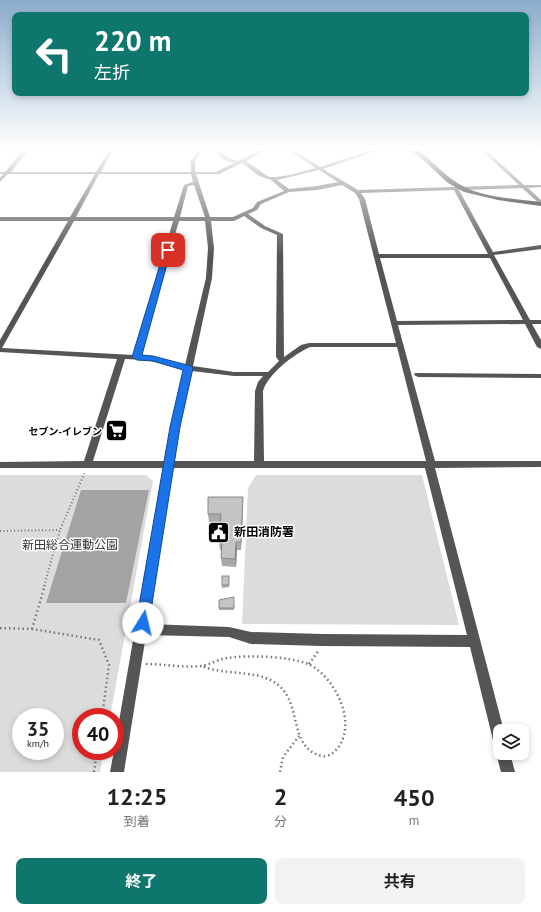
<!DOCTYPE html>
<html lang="ja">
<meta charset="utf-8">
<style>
body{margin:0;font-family:"PT Sans","Noto Sans JP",sans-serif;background:#f2f2f2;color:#222;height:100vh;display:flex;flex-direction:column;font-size:15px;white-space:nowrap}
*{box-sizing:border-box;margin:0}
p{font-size:13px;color:#767676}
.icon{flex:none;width:22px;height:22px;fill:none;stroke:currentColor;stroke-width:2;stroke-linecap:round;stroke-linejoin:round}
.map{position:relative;height:772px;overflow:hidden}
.panel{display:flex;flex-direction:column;background:#fff;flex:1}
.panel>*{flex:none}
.top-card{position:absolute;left:12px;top:12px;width:517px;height:84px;border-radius:8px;box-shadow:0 2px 6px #0003;background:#0f766e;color:#fff;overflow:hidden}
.fabs{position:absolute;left:493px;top:724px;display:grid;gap:8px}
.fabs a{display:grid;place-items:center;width:36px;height:36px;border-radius:8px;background:#fff;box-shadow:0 2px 6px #0003;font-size:20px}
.speed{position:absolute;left:12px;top:708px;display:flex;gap:8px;font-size:20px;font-weight:700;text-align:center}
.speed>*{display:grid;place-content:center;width:52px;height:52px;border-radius:50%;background:#fff;box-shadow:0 2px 6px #0003;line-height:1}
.speed small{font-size:10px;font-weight:400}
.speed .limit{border:6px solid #d22;background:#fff;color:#111}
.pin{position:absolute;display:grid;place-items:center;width:34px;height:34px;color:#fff;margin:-17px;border-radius:8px;box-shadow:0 2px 6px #0006}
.me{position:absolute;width:44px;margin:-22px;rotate:9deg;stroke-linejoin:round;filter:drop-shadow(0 0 3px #0008)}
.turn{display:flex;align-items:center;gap:14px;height:84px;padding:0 16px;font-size:18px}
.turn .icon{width:52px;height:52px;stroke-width:2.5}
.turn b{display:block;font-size:28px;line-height:34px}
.eta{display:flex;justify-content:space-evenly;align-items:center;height:68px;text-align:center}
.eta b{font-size:24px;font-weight:700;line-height:28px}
.cta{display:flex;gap:8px;margin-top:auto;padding:8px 16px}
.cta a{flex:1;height:46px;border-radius:8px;background:#0f766e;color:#fff;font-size:16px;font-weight:700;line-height:46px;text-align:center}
.cta a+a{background:#f2f2f2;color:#222}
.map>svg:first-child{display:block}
.green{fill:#dcdcdc;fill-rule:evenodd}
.water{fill:#a3a3a3}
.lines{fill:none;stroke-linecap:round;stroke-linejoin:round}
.path-far1{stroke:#777;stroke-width:2;stroke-dasharray:1 2.5;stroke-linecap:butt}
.path{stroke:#777;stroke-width:2.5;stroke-dasharray:1.5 3;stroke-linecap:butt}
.minor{fill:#555;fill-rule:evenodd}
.major{fill:#000;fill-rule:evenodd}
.wall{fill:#a9a9a9}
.shaded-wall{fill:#898989}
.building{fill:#c4c4c4;stroke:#898989}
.route{fill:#1a73e8;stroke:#114b97}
.labels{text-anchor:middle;stroke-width:3;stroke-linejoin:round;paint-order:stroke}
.poi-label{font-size:10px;font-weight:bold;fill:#000;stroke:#fff;text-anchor:end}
.near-poi-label{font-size:12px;font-weight:bold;fill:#000;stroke:#fff;text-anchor:start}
.near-park-label{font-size:12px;fill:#333;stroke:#fff}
</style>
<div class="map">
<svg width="541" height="772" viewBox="0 0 541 772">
<rect width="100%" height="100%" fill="#fff"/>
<g class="green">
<path d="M 0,475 L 146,475 L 153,481 L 110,717 L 81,717 L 81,751 L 104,751 L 100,772 L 0,772 ZM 21,717 L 55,717 L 55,751 L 21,751 Z"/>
<path d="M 256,475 L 422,475 L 459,625 L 242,624 L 248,488 Z"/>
</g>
<path class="water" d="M 81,490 L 149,490 L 126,603 L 46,603 Z"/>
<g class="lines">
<g class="path-far1">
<path d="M 0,531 L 60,530"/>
<path d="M 44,586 L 60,530 L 85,472"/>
</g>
<g class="path">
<path d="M 0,628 L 32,629 L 99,640 L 109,665 L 102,717"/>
<path d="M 32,629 L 45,585"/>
<path d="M 146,664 C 164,664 183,668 201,666 C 210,665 218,659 227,658 C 248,655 288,656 308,664 C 335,676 360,726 335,751 C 332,754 327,757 322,756 C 291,749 300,711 284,691 C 266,667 227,677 202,666"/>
<path d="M 309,664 L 319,650"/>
<path d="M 94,772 L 97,751"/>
<path d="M 280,772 L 283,757 L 299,736"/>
</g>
<g class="minor">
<path d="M 25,148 L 30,148 L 11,172 L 96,172 L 110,148 L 114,148 L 101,172 L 191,172 L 191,161 L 200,148 L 204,148 L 195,161 L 195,172 L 216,172 L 234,163 L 224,160 L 211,148 L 216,148 L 228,158 L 238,161 L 265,148 L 271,148 L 246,161 L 269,177 L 276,177 L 290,175 L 316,168 L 285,148 L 290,148 L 320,167 L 378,148 L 385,148 L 323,169 L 358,190 L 519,185 L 479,148 L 484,148 L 524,185 L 541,185 L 541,187 L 528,188 L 541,200 L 541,205 L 522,188 L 459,190 L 493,252 L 541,245 L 541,249 L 494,255 L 530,320 L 541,320 L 541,324 L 532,324 L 541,340 L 541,349 L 537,347 L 525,324 L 398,325 L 435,461 L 541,461 L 541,467 L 435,468 L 504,731 L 500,731 L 500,747 L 495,745 L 493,740 L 470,647 L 322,646 L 251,644 L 229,637 L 146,635 L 124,772 L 110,772 L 114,751 L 115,751 L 115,744 L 163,468 L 0,468 L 0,462 L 84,461 L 117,359 L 0,352 L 0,340 L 68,221 L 0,221 L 0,217 L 70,217 L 95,174 L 8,174 L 0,182 L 0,178 L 3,174 L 0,174 L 0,172 L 5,172 ZM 242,163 L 259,176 L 271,180 L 284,191 L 257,202 L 253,208 L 233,217 L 210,217 L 196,174 L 219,174 ZM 319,170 L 338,182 L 317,186 L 289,189 L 277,180 ZM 99,174 L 191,174 L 193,182 L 184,185 L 174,217 L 76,217 ZM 194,185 L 205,217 L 180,217 L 188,186 ZM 342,185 L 355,193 L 359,199 L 396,343 L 309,343 L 301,345 L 284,357 L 283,234 L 265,226 L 248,214 L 257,210 L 261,204 L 289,192 L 317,190 ZM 454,190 L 488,254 L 379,254 L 365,199 L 361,193 ZM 244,216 L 261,228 L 277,235 L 276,357 L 279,361 L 268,372 L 234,372 L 193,366 L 212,278 L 214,248 L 211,221 L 234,221 ZM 74,221 L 173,221 L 134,355 L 2,348 ZM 179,221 L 205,221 L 208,248 L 206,278 L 185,365 L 141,355 ZM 380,258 L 490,258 L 523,320 L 397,321 ZM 310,347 L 397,347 L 426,461 L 264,461 L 263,391 C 268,374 294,354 310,347 ZM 125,359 L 146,360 L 184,369 L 171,427 L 165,461 L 93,461 ZM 192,371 L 234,376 L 263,376 L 258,382 L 255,391 L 254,461 L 174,461 L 179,427 ZM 173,468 L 425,468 L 467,635 L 322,634 L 251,632 L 229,627 L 148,624 Z"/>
<path d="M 415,373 L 541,374 L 541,378 L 418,377 L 414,375 Z"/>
<path d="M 500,747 L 500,753 L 510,753 L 515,772 L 501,772 L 496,753 L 498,748 Z"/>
</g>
<path class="major" d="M 406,148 L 414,148 L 418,150 C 430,159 440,171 453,180 C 477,198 512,198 541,202 L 541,206 L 498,200 L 464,192 L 448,183 L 420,157 Z"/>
</g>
<g class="wall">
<path d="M 243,497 L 243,505 L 241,550 L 237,550 L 236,567 L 222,566 L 221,558 L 222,550 L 220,550 L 219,542 L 221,522 L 209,522 L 208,514 Z"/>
<path d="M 229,579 L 229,587 L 222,588 L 222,585 Z"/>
<path d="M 234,597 L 234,610 L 219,610 L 219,608 Z"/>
</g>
<g class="shaded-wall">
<path d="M 243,497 L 243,505 L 241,550 L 241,542 Z"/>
<path d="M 236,542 L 237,550 L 236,567 L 235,559 Z"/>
</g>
<g class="building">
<path d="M 208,497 L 243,497 L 241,542 L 236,542 L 235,559 L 221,558 L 222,542 L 219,542 L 221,514 L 208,514 Z"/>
<rect x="222" y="576" width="7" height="9"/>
<path d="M 234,597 L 234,608 L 219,608 L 219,600 Z"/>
</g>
<linearGradient id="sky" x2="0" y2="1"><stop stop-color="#8cadcc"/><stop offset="0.58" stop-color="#fff"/><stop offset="1" stop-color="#fff" stop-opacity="0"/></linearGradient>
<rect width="541" height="256" fill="url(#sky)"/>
<path class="route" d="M 165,248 L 171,250 L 142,355 L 153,356 L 191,366 L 193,368 L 180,427 L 149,623 L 147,627 L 143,629 L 138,627 L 136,623 L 170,427 L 183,370 L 153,361 L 137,360 L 132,357 Z"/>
<defs>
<symbol id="supermarket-square" viewBox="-11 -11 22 22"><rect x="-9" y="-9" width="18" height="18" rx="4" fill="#000" stroke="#fff"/><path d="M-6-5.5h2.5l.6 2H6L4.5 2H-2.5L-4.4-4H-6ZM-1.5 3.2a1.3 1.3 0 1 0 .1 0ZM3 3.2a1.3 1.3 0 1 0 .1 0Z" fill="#fff"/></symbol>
<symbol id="civic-square" viewBox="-11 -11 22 22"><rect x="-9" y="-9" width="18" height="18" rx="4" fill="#000" stroke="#fff"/><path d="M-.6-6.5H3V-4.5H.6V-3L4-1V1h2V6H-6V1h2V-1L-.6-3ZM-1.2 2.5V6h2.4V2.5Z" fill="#fff"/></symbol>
</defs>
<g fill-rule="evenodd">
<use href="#supermarket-square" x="104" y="418" width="25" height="25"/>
<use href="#civic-square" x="206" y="520" width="25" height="25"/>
</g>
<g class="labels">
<g class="poi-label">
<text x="102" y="435">セブン-イレブン</text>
</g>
<g class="near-poi-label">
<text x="234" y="536">新田消防署</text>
</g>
<g class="near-park-label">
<text x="70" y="549">新田総合運動公園</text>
</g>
</g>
</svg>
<div class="fabs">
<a><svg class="icon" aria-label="layers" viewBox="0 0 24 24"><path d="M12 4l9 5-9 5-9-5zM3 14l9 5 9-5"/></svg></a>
</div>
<div class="speed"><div>35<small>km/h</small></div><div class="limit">40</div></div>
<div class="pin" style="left:168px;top:250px;background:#d93025"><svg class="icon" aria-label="arrive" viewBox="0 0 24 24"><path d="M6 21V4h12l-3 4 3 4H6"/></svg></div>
<svg class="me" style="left:143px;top:623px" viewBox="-20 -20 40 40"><circle r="19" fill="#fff"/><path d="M0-13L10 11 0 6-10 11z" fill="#1a73e8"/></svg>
<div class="top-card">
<div class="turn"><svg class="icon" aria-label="left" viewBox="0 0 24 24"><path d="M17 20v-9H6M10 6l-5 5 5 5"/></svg><div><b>220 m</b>左折</div></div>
</div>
</div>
<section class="panel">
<div class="eta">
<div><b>12:25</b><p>到着</p></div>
<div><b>2</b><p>分</p></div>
<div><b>450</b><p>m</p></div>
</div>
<div class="cta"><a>終了</a><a>共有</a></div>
</section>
